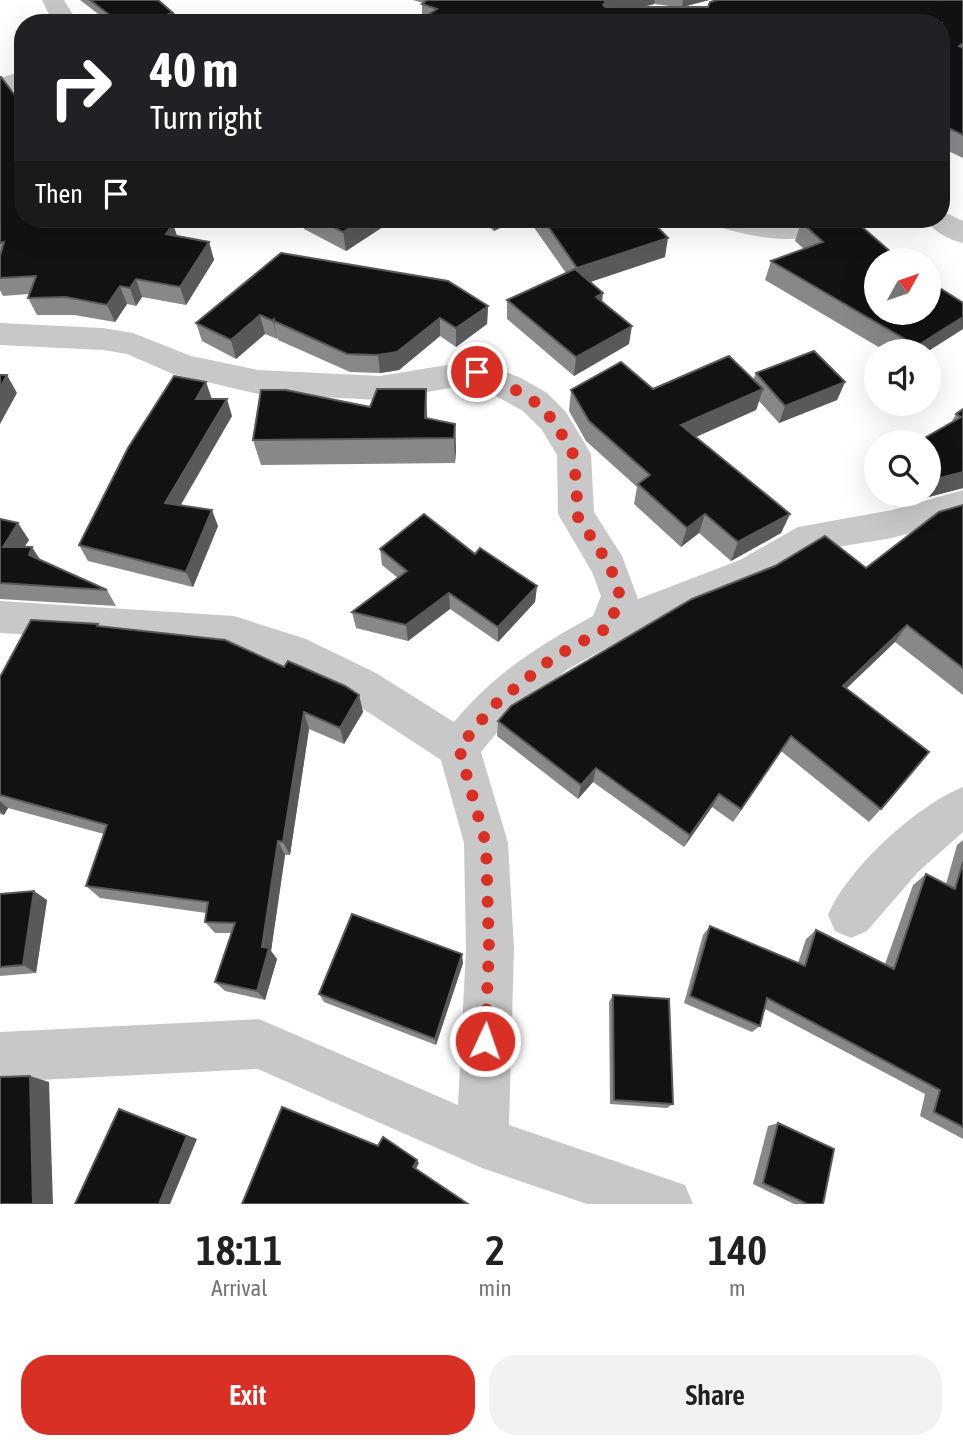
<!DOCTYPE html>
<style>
body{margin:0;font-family:"Asap Condensed",sans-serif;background:#f2f2f2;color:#202124;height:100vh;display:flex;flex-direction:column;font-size:26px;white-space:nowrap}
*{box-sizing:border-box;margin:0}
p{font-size:23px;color:#757577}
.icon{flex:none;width:38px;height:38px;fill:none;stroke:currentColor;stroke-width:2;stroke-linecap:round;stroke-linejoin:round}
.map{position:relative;height:1204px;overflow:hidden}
.details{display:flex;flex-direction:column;background:#fff;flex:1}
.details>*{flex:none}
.top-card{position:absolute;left:14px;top:14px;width:936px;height:214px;border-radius:28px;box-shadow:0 7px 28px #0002;background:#202124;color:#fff;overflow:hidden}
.needle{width:46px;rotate:50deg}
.controls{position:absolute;left:864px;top:248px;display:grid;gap:14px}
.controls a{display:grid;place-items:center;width:77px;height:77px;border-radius:50%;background:#fff;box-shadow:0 7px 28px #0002;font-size:35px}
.pin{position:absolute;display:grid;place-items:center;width:60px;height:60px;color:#fff;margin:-30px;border:4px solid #fff;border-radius:50%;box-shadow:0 2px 7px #0007}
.me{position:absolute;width:77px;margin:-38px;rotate:3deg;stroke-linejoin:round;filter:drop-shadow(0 0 5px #0008)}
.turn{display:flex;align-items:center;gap:24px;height:147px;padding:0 21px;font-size:32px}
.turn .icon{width:91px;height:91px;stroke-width:2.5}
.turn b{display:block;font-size:49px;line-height:60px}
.then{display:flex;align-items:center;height:66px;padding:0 21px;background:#0003;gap:14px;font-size:26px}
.eta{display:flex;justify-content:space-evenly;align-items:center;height:119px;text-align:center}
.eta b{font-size:42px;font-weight:600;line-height:49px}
.button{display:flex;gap:14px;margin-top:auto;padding:14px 21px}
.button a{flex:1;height:80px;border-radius:28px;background:#d93025;color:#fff;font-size:28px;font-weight:600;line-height:80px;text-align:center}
.button a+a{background:#f2f2f2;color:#202124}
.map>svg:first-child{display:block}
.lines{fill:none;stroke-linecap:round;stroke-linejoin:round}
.minor{fill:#c8c8c8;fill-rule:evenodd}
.wall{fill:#888;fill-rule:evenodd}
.shaded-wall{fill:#595959}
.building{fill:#121212;stroke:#595959;stroke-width:2}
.route{stroke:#d93025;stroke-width:12;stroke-dasharray:0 21.6}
</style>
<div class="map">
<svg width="963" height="1204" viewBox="0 0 963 1204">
<rect width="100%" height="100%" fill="#fff"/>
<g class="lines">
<g class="minor">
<path d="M 42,0 L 64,0 L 78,23 L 53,23 Z"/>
<path d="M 23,71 L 23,87 L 0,95 L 0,78 Z"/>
<path d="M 942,211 L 963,221 L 963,243 C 949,240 933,231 925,219 L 942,219 Z"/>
<path d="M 706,219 L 759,219 L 774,222 L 806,220 L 816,223 L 820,229 L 816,235 C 780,245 745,234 710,225 Z"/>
<path d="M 0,323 L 103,328 L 133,333 L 191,356 L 258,370 L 380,376 L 477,360 L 521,378 L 547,393 L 566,412 L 591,454 L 594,512 L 622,556 L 638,599 L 740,560 L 798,527 L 892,510 L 963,490 L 963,518 L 892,538 L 819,550 L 766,582 L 623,639 L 568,669 L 508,719 L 481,752 L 508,843 L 514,949 L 509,1125 L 685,1185 L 693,1204 L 587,1204 L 482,1168 L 258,1069 L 0,1082 L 0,1032 L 259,1019 L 458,1105 L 466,949 L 464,843 L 441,760 L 348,699 L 281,665 L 234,650 L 162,643 L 0,633 L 0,601 L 234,616 L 306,639 L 376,673 L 454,722 C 495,673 538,646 593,616 L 601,596 L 592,572 L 558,514 L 557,455 L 542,430 L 523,411 L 474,384 L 380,400 L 258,394 L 173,374 L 127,354 L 103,350 L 0,345 Z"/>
<path d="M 963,787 L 963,832 L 918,872 L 867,931 L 851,938 L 835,931 L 828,915 C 847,869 917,805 963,787 Z"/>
</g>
</g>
<g class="wall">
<path d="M 80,0 L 158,0 L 173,13 L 174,17 L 206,21 L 206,23 L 110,23 Z"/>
<path d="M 413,0 L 709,0 L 683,7 L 963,0 L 963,158 L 942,148 L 942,23 L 415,23 L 422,18 L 422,4 L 423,3 ZM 654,4 L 678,7 L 644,7 Z"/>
<path d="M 0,77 L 23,219 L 173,224 L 177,236 L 209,242 L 214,260 L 186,305 L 142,297 L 136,306 L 127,304 L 115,322 L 74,315 L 37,315 L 28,298 L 29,294 L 3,296 L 0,290 Z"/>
<path d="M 303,219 L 395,219 L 346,251 L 304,229 Z"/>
<path d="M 479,219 L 518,219 L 494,231 Z"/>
<path d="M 528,219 L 650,219 L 665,257 L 590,282 L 629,344 L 574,376 L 507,319 L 507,300 L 566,273 Z"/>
<path d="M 810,219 L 853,219 L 927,352 L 887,352 L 765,280 L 771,261 L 804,249 L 795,241 L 801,222 L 813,220 Z"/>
<path d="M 281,253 L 488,306 L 487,324 L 456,347 L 440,336 L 399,370 L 380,373 L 350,372 L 278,340 L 278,338 L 277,339 L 265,334 L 236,359 L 202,341 L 196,323 Z"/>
<path d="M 756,373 L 845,382 L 837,400 L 779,423 L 759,401 L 756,410 L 695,437 L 790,514 L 781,533 L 731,561 L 699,533 L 681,547 L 634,504 L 637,487 L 586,441 L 569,411 L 571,390 L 653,389 L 753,380 Z"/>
<path d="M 206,382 L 212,399 L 232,416 L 181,505 L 218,526 L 193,587 L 88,561 L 79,545 Z"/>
<path d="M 963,409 L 963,488 L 898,505 L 887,495 L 929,495 L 951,423 L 956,414 Z"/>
<path d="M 427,419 L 455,424 L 456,450 L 455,463 L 261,465 L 253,440 Z"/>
<path d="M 877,472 L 877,486 L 872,482 Z"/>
<path d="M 963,505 L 963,695 L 895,642 L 846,689 L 881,809 L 869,822 L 781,751 L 733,822 L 712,807 L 684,847 L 593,782 L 578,799 L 497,736 L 498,721 L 866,568 Z"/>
<path d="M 0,519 L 29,540 L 24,547 L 41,560 L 107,590 L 116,606 L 0,599 Z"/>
<path d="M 380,549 L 475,554 L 537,586 L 535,602 L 498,642 L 450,609 L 408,641 L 356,628 L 352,612 L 398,578 L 382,565 Z"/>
<path d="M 98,624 L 99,626 L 284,667 L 359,695 L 363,712 L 344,744 L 309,729 L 290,855 L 285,855 L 271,951 L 277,959 L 265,1000 L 225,991 L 215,982 L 231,933 L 215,933 L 205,922 L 206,913 L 100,898 L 86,886 L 104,834 L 8,808 L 4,815 L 0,814 L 0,677 Z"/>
<path d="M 963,840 L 963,1139 L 920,1116 L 925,1094 L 765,1009 L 760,1026 L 752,1032 L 684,1003 L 703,935 L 710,926 L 798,963 L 806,939 L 816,930 L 885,964 L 913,885 L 926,874 L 946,884 L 957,845 Z"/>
<path d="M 0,894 L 47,900 L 36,973 L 0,976 Z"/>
<path d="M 463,963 L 436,1045 L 324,1002 L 319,994 Z"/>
<path d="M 613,995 L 673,1104 L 667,1108 L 610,1104 L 609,1002 Z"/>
<path d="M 778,1123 L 823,1204 L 794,1204 L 753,1184 L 768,1126 Z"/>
</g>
<g class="shaded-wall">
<path d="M 607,0 L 655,0 L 654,4 L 607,15 L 603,5 Z"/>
<path d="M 683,0 L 709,0 L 682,7 Z"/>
<path d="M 173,13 L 175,22 L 174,23 L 138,23 Z"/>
<path d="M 482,17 L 482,23 L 473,23 Z"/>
<path d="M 364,219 L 395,219 L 346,251 L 343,232 Z"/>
<path d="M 494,219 L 518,219 L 494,231 Z"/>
<path d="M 173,224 L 179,242 L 166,234 Z"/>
<path d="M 668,238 L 665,257 L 575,287 L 577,268 Z"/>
<path d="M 209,242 L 214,260 L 186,305 L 180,287 Z"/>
<path d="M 136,279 L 142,297 L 136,306 L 130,288 Z"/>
<path d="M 120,286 L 127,304 L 115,322 L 107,305 Z"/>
<path d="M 603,293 L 601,312 L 596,297 Z"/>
<path d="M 488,306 L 487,324 L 456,347 L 456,328 Z"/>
<path d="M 260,315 L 265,334 L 236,359 L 231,340 Z"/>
<path d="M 963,317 L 963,329 L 927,352 L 914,352 L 917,346 Z"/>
<path d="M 274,318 L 274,321 L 277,339 L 273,321 Z"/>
<path d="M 440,318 L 440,336 L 399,370 L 380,373 L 378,355 Z"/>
<path d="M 632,326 L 629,344 L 574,376 L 576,357 Z"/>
<path d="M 7,375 L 17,393 L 0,424 L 0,388 Z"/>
<path d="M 206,382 L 212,400 L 196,399 Z"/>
<path d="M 845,382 L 837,400 L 779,423 L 785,406 Z"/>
<path d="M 426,389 L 427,415 L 427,439 L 425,418 Z"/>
<path d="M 763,389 L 756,410 L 676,446 L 681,425 Z"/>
<path d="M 227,399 L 232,416 L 172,519 L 165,503 Z"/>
<path d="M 455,424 L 456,450 L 455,463 L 454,438 Z"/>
<path d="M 963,472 L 963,488 L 898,505 L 904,495 L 929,495 L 929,481 Z"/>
<path d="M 212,510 L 218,526 L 193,587 L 186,572 Z"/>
<path d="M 705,514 L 699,533 L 681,547 L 687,528 Z"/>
<path d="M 790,514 L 781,533 L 731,561 L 738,542 Z"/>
<path d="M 18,523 L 29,540 L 14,563 L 3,547 Z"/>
<path d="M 32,547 L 43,564 L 29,555 Z"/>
<path d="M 537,586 L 535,602 L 498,642 L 498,627 Z"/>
<path d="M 449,593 L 450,609 L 408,641 L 406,625 Z"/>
<path d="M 907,625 L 895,642 L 832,702 L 843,686 Z"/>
<path d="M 359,695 L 363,712 L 344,744 L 340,728 Z"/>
<path d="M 304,712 L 309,729 L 290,855 L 283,842 Z"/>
<path d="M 791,736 L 781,751 L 733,822 L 741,809 Z"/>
<path d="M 596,768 L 593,782 L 578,799 L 581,785 Z"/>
<path d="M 719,794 L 712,807 L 684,847 L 690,835 Z"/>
<path d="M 0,801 L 8,808 L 4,815 L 0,811 Z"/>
<path d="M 278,841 L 285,855 L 271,951 L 277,959 L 265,1000 L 257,991 Z"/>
<path d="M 34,891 L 47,900 L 36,973 L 23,965 Z"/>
<path d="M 462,954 L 463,963 L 436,1045 L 435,1039 Z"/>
<path d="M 30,1076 L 49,1082 L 53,1204 L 33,1204 Z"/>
<path d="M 119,1109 L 197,1139 L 170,1204 L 159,1204 Z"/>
<path d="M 417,1160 L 419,1163 L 416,1169 L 413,1167 Z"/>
</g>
<g class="building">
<path d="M 90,0 L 158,0 L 173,13 L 138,23 L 120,23 Z"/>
<path d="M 427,0 L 607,0 L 603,5 L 606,7 L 708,7 L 710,2 L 717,0 L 963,0 L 963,43 L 959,46 L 963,48 L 963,135 L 942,125 L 942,23 L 492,23 L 482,17 L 473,23 L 415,23 L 437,9 L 422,4 Z"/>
<path d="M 164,15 L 206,21 L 204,23 L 154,23 Z"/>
<path d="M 0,77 L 1,77 L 23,106 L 23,219 L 141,219 L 173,224 L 166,234 L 209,242 L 180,287 L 136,279 L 130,288 L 120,286 L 107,305 L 66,297 L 28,298 L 36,276 L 0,278 L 0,256 L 4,242 L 0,243 Z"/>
<path d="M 317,219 L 364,219 L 343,232 Z"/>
<path d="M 543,219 L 650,219 L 668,238 L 577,268 Z"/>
<path d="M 818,219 L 853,219 L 901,261 L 877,261 L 877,313 L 929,313 L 929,281 L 963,303 L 963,317 L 917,346 L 771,261 L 823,242 L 801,222 Z"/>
<path d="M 281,253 L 448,281 L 488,306 L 456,328 L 440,318 L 397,352 L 378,355 L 347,354 L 274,321 L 274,318 L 273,321 L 260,315 L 231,340 L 196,323 Z"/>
<path d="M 575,269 L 603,293 L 596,297 L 632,326 L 576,357 L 507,300 Z"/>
<path d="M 814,351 L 845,382 L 785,406 L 756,373 Z"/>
<path d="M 729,356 L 763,389 L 681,425 L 790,514 L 738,542 L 705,514 L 687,528 L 638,484 L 650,475 L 589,421 L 571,390 L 621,362 L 653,389 Z"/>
<path d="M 0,375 L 7,375 L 0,388 Z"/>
<path d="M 174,376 L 206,382 L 196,399 L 227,399 L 165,503 L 212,510 L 186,572 L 79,545 L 128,448 Z"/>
<path d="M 377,389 L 426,389 L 425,418 L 455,424 L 454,438 L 253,440 L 261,390 L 286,390 L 370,407 Z"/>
<path d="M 963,409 L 963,472 L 929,481 L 929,443 L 916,443 L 961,417 L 956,414 Z"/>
<path d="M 963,505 L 963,668 L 907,625 L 843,686 L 929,752 L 881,809 L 791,736 L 741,809 L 719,794 L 690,835 L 596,768 L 581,785 L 498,721 L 511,706 L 692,599 L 775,566 L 825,536 L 866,568 L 939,512 Z"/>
<path d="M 424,514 L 475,554 L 480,548 L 537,586 L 498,627 L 449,593 L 406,625 L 352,612 L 407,571 L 380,549 Z"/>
<path d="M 0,519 L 18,523 L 3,547 L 32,547 L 29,555 L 107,590 L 0,583 Z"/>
<path d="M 31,620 L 98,624 L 97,626 L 225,640 L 284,667 L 288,661 L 345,686 L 359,695 L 340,728 L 304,712 L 283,842 L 278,841 L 262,947 L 269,948 L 257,991 L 215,982 L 235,923 L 205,922 L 208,902 L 86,886 L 107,825 L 0,795 L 0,677 Z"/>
<path d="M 963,862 L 963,1127 L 934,1112 L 940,1090 L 767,998 L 760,1026 L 690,996 L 710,926 L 805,966 L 816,930 L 894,969 L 926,874 L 955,889 Z"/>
<path d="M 34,891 L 23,965 L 0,967 L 0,894 Z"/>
<path d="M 352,914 L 462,954 L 435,1039 L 319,994 Z"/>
<path d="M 613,995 L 669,999 L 673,1104 L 614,1100 Z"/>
<path d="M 30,1076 L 33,1204 L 0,1204 L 0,1077 Z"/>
<path d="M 282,1107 L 378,1146 L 383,1137 L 417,1160 L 413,1167 L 468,1204 L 242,1204 Z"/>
<path d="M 119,1109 L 187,1136 L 159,1204 L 75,1204 Z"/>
<path d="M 778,1123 L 834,1149 L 823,1204 L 807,1204 L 763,1183 Z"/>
</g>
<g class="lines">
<path class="route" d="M 477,372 L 509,386 L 535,402 L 554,421 L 573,454 L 577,491 L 576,514 L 610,566 L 620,596 L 609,627 L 554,657 L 493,706 L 459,748 L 486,844 L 489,949 L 485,1041"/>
</g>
</svg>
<div class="controls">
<a><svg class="needle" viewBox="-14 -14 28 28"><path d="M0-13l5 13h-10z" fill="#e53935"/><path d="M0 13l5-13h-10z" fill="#757577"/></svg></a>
<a><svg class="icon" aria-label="sound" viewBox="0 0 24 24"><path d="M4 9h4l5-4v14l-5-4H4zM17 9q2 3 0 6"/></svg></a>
<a><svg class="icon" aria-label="search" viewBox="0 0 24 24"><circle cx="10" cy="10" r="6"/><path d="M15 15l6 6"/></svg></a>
</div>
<div class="pin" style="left:477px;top:372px;background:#d93025"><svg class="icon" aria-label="arrive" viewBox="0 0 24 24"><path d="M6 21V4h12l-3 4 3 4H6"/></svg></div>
<svg class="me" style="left:485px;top:1041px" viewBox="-20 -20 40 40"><circle r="17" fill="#d93025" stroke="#fff" stroke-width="3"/><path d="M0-11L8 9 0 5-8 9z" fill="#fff"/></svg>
<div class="top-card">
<div class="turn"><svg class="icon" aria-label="right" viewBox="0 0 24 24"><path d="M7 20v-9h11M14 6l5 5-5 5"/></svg><div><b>40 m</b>Turn right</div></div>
<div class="then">Then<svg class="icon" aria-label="arrive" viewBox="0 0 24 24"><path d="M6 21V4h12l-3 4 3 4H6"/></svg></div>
</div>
</div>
<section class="details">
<div class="eta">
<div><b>18:11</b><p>Arrival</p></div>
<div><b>2</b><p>min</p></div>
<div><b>140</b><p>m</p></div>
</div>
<div class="button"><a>Exit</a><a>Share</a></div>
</section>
